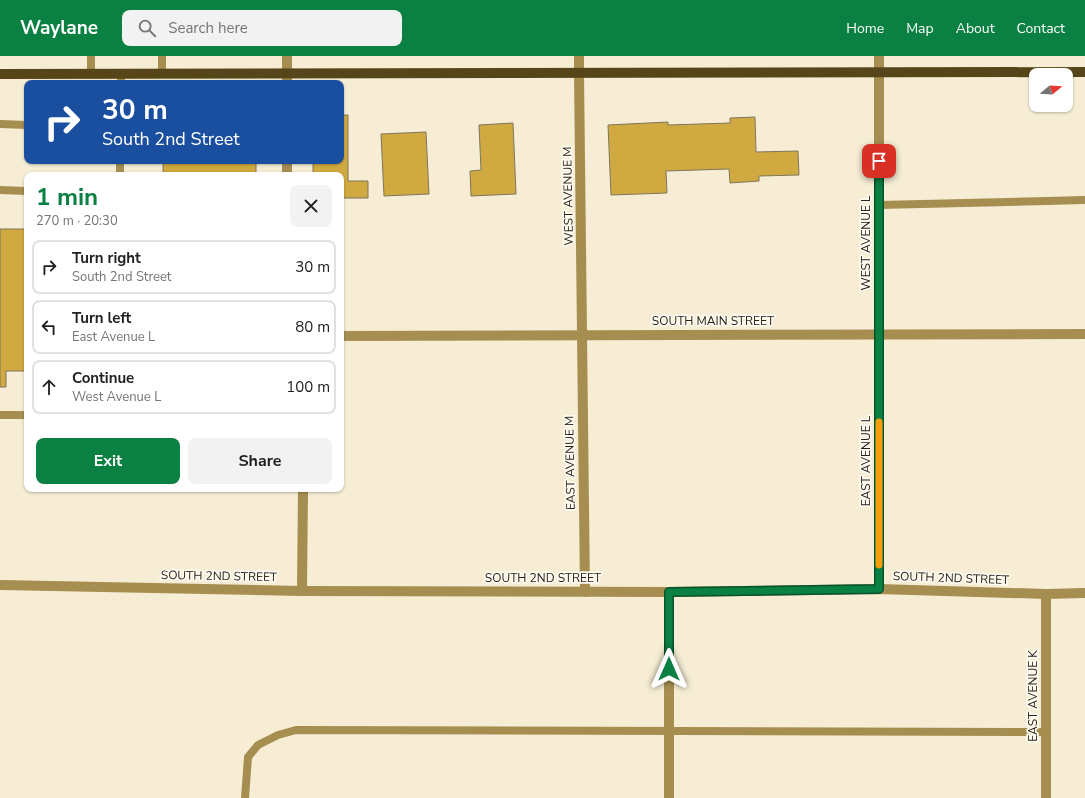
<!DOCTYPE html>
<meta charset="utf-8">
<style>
body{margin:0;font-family:"Nunito Sans",sans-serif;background:#f2f2f2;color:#202124;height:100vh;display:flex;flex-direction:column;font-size:15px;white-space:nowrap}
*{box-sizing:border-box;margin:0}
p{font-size:13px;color:#757577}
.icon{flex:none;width:22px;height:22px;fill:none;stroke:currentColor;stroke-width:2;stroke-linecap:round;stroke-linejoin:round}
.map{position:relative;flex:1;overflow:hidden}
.drawer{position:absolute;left:24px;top:116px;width:320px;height:320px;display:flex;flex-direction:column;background:#fff;border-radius:8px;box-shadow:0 1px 3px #0004}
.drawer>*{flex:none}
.hud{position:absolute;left:24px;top:24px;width:320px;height:84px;border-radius:8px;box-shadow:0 1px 3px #0004;background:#1a4fa0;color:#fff;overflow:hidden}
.needle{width:26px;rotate:72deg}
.fabs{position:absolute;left:1029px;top:12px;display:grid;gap:8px}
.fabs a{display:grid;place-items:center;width:44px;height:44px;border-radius:8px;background:#fff;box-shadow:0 1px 3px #0004;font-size:20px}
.pin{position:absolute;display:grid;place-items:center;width:34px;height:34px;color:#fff;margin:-17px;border-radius:8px;box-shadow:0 2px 6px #0006}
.me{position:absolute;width:44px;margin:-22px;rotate:0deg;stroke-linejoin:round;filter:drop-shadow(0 0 3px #0008)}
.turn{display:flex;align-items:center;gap:14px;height:84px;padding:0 12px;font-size:18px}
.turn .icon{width:52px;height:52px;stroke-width:2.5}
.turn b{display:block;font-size:28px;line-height:34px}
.round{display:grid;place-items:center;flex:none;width:42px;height:42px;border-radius:8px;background:#f2f2f2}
.headline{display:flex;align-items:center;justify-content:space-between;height:68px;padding:0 12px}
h1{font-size:24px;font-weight:700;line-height:30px;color:#0b8043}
.cta{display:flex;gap:8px;margin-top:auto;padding:8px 12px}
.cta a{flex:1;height:46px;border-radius:8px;background:#0b8043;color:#fff;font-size:16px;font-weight:700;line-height:46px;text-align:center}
.cta a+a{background:#f2f2f2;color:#202124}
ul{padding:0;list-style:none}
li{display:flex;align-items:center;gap:12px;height:54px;margin:0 8px 6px;padding:0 4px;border:2px solid #e0e0e0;border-radius:8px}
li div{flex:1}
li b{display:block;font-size:15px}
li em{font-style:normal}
header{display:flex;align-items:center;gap:24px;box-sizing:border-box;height:56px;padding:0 20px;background:#0b8043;color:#fff}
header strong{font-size:19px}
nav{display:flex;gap:22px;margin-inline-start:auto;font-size:14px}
.search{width:280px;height:36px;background:#f2f2f2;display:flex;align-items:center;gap:10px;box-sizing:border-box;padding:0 14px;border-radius:8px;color:#757577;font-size:15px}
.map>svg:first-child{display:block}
.building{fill:#d0aa40;stroke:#7e755f}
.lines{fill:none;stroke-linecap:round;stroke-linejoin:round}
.service{stroke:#a68e51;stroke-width:8}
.minor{stroke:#a68e51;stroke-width:10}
.tertiary{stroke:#a68e51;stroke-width:10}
.primary{stroke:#554519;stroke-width:10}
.route-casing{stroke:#07532c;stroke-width:10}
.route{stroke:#0b8043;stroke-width:7}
.slow{stroke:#f59e0b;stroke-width:7}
.labels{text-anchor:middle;stroke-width:3.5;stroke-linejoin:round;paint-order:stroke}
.street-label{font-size:12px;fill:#27231a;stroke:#fefaf0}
</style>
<header>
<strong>Waylane</strong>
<div class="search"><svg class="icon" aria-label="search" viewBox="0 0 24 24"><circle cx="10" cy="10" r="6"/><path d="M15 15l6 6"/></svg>Search here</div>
<nav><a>Home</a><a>Map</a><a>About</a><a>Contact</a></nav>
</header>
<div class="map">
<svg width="1085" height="742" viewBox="0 0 1085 742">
<rect width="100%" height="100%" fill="#f6edd4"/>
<g class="building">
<path d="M 341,59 L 348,59 L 348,125 L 368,125 L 368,142 L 341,142 L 341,119 L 313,119 L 313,105 L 341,105 Z"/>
<path d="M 755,61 L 756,96 L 798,95 L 799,119 L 759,120 L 759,125 L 730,127 L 729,113 L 666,115 L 667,137 L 611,139 L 608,69 L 668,66 L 668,69 L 730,67 L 730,62 Z"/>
<path d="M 513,67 L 516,138 L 471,140 L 470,115 L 481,114 L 479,69 Z"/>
<path d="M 426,76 L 429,138 L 384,140 L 381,78 Z"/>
<rect x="163" y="105" width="93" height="14"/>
<path d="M 0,173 L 27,173 L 27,315 L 6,315 L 6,331 L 0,331 Z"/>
</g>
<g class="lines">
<g class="service">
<path d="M 162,0 L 162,18"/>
<path d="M 91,18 L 91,0"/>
<path d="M 121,27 L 121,18"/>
<path d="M 0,68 L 27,69"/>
<path d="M 120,119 L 120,105"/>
<path d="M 0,134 L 27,135"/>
<path d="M 879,149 L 1085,144"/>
<path d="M 0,359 L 27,359"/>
<path d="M 245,742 L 248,701 L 258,689 L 278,679 L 296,674 L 1046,676"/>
</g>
<g class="minor">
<path d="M 879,0 L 879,533"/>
<path d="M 579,18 L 585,536"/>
<path d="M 287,27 L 287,0"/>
<path d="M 287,105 L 287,119"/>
<path d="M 341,280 L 1085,278"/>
<path d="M 0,529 L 302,535 L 669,536 L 879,533 L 1046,538 L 1085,537"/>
<path d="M 302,535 L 303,433"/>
<path d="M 669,742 L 669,536"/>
<path d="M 1046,742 L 1046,538"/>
</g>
<path class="tertiary" d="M 579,0 L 579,18"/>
<path class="primary" d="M 0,18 L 1085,16"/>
</g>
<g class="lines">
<defs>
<path id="route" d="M 669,613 L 669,536 L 879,533 L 879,105"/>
</defs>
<use href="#route" class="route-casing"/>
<use href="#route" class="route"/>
<path class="slow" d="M 879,366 L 879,509"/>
</g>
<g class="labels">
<g class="street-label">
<text transform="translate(568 140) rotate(-91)" y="4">WEST AVENUE M</text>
<text transform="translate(866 187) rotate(-90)" y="4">WEST AVENUE L</text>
<text x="713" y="269">SOUTH MAIN STREET</text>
<text transform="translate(866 405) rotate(-90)" y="4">EAST AVENUE L</text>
<text transform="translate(570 407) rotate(-91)" y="4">EAST AVENUE M</text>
<text transform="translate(219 520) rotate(1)" y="4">SOUTH 2ND STREET</text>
<text x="543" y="526">SOUTH 2ND STREET</text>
<text transform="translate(951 522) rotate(2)" y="4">SOUTH 2ND STREET</text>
<text transform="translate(1033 640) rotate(-90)" y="4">EAST AVENUE K</text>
</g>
</g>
</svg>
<div class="fabs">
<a><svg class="needle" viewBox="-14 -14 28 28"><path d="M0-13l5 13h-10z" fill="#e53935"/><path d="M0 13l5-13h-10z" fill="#757577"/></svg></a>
</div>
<div class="pin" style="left:879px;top:105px;background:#d93025"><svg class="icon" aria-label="arrive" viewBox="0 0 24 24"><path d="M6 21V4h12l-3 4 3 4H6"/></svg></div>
<svg class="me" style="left:669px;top:613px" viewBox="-20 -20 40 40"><path d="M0-17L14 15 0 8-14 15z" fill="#0b8043" stroke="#fff" stroke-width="4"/></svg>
<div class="hud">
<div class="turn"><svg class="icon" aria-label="right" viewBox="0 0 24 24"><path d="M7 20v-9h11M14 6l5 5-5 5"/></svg><div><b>30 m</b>South 2nd Street</div></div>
</div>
<section class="drawer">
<div class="headline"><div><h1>1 min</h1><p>270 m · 20:30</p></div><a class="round"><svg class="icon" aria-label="close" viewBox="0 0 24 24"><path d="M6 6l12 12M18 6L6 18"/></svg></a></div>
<ul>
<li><svg class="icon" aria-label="right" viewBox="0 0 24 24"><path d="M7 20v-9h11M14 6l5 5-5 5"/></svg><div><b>Turn right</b><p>South 2nd Street</p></div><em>30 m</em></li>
<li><svg class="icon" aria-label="left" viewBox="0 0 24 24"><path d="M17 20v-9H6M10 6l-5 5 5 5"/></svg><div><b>Turn left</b><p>East Avenue L</p></div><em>80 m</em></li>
<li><svg class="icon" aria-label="ahead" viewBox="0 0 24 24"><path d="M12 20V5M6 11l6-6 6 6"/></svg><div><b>Continue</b><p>West Avenue L</p></div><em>100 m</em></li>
</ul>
<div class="cta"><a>Exit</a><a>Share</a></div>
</section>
</div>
